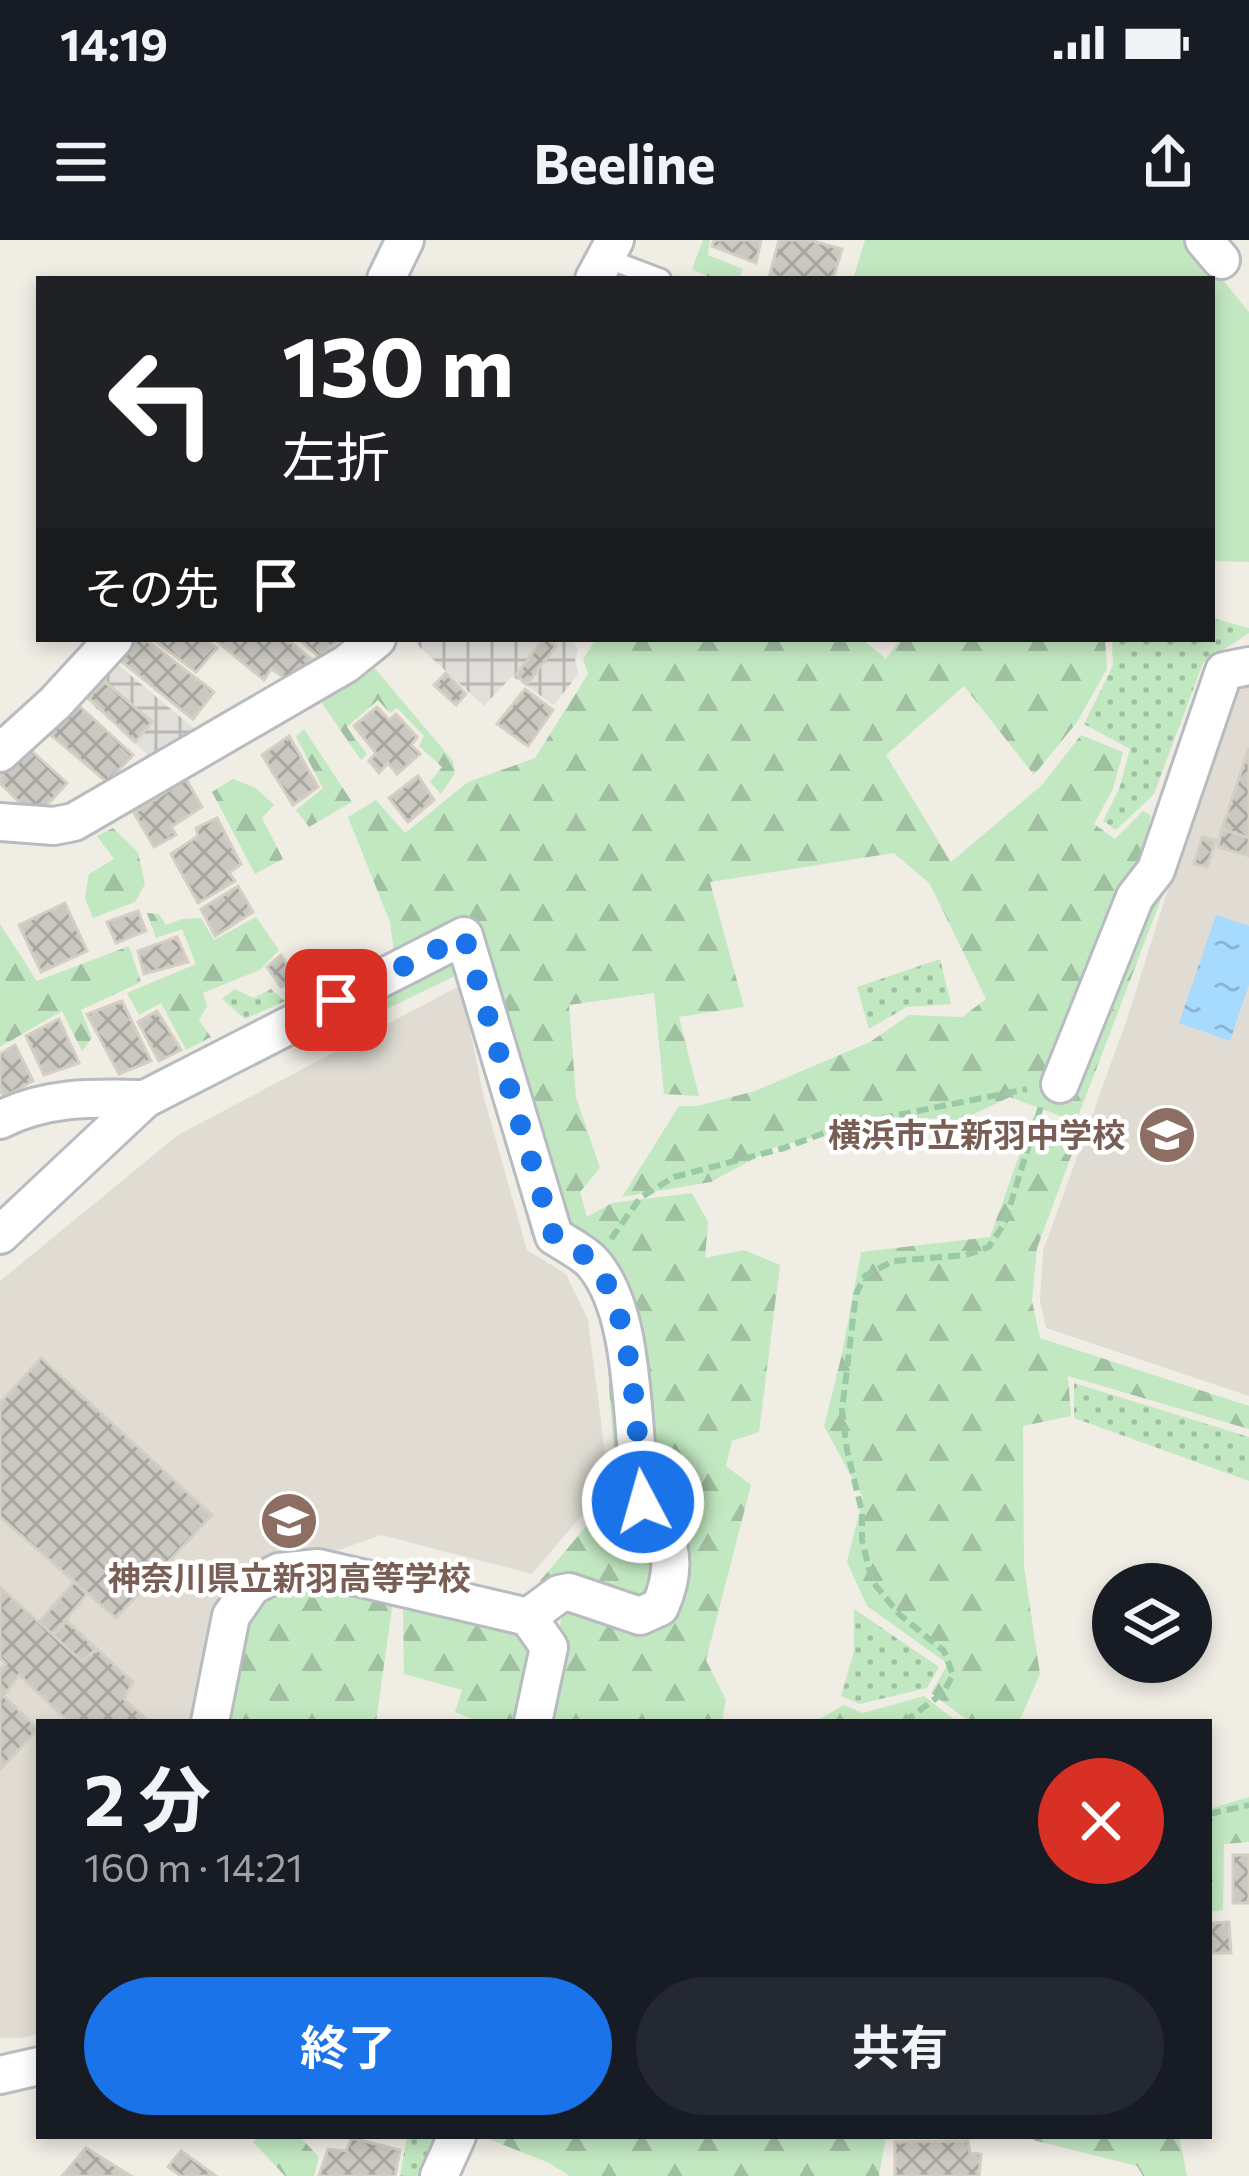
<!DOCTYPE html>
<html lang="ja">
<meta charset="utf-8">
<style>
body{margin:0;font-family:Commissioner,"Noto Sans JP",sans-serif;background:#242831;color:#f1f3f6;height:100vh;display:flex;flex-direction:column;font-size:45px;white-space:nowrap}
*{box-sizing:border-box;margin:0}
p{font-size:39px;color:#9ea1a6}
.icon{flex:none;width:66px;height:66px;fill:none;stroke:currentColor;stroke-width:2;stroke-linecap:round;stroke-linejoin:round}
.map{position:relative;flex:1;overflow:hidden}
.sheet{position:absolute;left:36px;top:1479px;width:1176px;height:420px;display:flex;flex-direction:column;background:#171b24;border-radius:0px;box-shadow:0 6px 18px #0003}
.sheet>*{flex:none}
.top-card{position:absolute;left:36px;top:36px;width:1179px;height:366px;border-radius:0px;box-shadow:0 6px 18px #0003;background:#202124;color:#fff;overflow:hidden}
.buttons{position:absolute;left:1092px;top:1323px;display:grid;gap:24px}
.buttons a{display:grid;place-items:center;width:120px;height:120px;border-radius:50%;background:#171b24;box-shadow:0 6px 18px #0003;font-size:60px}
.pin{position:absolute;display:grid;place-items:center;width:102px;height:102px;color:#fff;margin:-51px;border-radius:24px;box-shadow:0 6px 18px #0006}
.me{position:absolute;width:132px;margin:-66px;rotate:354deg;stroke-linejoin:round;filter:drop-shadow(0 0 9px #0008)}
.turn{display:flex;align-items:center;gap:42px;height:252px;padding:0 48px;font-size:54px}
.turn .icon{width:156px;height:156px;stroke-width:2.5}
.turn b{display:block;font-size:84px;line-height:102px}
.then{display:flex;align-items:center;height:114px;padding:0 48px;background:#0003;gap:24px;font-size:45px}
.round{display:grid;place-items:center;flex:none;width:126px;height:126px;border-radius:63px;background:#242831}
.head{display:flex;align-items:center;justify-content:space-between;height:204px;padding:0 48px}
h1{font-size:72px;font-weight:700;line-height:90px}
.primary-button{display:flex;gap:24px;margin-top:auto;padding:24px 48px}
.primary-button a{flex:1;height:138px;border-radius:72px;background:#1a73e8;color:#fff;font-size:48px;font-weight:700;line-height:138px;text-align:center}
.primary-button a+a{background:#242831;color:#f1f3f6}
.status{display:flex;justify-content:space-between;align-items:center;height:84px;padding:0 60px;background:#171b24;direction:ltr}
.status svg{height:33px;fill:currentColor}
header{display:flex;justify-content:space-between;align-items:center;height:156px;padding:0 48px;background:#171b24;font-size:54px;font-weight:700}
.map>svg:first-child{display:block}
.industrial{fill:url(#industrial-grid)}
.education{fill:#e0dcd3}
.grass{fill:url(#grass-dots)}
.forest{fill:url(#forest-firs)}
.park{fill:#c2e8c1}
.water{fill:url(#water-ripples)}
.building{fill:url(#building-cross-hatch);stroke:#d5cfc3;stroke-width:3}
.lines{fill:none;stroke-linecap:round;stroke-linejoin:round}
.service-casing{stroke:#b8bbbf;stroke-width:24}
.minor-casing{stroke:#b8bbbf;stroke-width:42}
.path{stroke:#9ac9a6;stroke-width:6;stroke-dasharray:12 6;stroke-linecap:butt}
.service{stroke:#fff;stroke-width:18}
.minor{stroke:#fff;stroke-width:36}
.route{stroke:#1a73e8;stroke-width:21;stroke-dasharray:0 37.8}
.labels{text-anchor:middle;stroke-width:9;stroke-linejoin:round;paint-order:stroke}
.education-label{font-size:33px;font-weight:bold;fill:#785e54;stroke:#fff;text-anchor:end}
</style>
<div class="status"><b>14:19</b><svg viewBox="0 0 49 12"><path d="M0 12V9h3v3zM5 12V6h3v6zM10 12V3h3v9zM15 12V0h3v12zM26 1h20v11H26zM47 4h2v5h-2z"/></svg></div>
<header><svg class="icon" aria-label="menu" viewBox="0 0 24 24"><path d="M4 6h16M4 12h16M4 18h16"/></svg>Beeline<svg class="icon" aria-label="share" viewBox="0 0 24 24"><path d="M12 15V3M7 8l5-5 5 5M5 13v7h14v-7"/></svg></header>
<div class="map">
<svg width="1249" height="1936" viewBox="0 0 1249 1936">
<defs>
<pattern id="industrial-grid" width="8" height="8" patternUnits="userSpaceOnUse" patternTransform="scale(3)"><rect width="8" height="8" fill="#e1dfd9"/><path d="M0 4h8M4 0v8" fill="none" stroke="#bab8b4"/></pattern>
<pattern id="grass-dots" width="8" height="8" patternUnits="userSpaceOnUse" patternTransform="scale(3)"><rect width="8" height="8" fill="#c2e8c1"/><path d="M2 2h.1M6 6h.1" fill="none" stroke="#a1bfa1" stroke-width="1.8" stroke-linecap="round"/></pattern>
<pattern id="forest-firs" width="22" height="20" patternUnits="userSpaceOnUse" patternTransform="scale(3)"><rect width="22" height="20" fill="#c2e8c1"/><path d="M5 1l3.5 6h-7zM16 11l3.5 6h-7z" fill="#a1bfa1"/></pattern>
<pattern id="water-ripples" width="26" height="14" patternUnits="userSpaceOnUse" patternTransform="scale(3)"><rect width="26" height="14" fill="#a6daff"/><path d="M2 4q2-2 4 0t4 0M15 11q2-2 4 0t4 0" fill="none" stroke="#8ab4d2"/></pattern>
<pattern id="building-cross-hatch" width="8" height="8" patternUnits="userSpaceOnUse" patternTransform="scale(3)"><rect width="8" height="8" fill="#cbc8c2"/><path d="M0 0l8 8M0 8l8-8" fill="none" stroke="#a8a6a1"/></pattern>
</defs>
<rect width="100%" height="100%" fill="#f0ede5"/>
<g class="industrial">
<path d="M 411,399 L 568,399 L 578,408 L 575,421 L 579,433 L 554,465 L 512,436 L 484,466 Z"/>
<path d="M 110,418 L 203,496 L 155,521 L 78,452 Z"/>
</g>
<g class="education">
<path d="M 1249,446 L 1249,1156 L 1046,1088 L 1040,1061 L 1043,1011 L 1127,779 L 1230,453 Z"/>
<path d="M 461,745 L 484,858 L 527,1010 L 566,1034 L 588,1080 L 605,1213 L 594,1233 L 590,1266 L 532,1334 L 381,1295 L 316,1318 L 202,1482 L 39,1482 L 39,1794 L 22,1798 L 0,1798 L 0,1041 L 178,895 Z"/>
</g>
<g class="grass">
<path d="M 1212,378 L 1249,388 L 1249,393 L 1203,423 L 1154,554 L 1116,590 L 1103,581 L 1119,549 L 1130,509 L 1084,484 L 1113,425 L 1112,399 L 1212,399 Z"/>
<path d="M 940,719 L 951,764 L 907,767 L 869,789 L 857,747 Z"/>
<path d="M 234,749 L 254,758 L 271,749 L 285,761 L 245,779 L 222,759 Z"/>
<path d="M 1074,1143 L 1249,1197 L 1249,1241 L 1074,1178 Z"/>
<path d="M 854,1369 L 939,1427 L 927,1448 L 860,1464 L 841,1456 L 854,1411 Z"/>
<path d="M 407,1896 L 446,1896 L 426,1936 L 400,1936 Z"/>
</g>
<g class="forest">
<path d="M 703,0 L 710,0 L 708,15 L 743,29 L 738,39 L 713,39 L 692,29 Z"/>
<path d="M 596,399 L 862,399 L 886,419 L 901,399 L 1105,399 L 1107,429 L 1077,482 L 1034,535 L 964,446 L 886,515 L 951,622 L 1042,545 L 1081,495 L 1123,512 L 1113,549 L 1094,584 L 1115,599 L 1143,571 L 1151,575 L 1140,630 L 1148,667 L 1163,654 L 1076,882 L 1010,857 L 961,880 L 895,877 L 775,907 L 711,942 L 622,957 L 679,866 L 697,866 L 755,851 L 870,802 L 909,775 L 962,777 L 986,759 L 930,644 L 894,613 L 710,642 L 744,767 L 679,777 L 699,856 L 664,854 L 654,753 L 569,765 L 576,857 L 600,928 L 580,952 L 587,977 L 612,963 L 692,953 L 708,982 L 705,1018 L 744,1010 L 780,1025 L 759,1192 L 732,1201 L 726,1226 L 751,1245 L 706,1420 L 726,1460 L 722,1482 L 541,1482 L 562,1375 L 539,1342 L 601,1269 L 614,1217 L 604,1073 L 558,1008 L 531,995 L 461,733 L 339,792 L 316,758 L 395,719 L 390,682 L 348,577 L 376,560 L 405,593 L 468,542 L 535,518 L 588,434 L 583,419 Z"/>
<path d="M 373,426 L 453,521 L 455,533 L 441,554 L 430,542 L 442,527 L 419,506 L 424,496 L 397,468 L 390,473 L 378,460 L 347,487 L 367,514 L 361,520 L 321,462 Z"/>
<path d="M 304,489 L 352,562 L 309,587 L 296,570 L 323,548 L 296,497 Z"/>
<path d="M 233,539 L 256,548 L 274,565 L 262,578 L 283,619 L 255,634 L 212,552 Z"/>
<path d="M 113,588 L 138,612 L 145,644 L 135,662 L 93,678 L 85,658 L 89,634 L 114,619 L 97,596 Z"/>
<path d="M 147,673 L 159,674 L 166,685 L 182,679 L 201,678 L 214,700 L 256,677 L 279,710 L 260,730 L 203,753 L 207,766 L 199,780 L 211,797 L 186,810 L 161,763 L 139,775 L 127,753 L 196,724 L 182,689 L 156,698 Z"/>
<path d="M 0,684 L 37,741 L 129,706 L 141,742 L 81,770 L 92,798 L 82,811 L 62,771 L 0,807 Z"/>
<path d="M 1033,877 L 1081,890 L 1037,1008 L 1032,1061 L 1040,1098 L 1249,1166 L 1249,1189 L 1068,1136 L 1071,1176 L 1023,1186 L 1024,1327 L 1040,1434 L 1019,1482 L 970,1482 L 931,1453 L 948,1424 L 867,1366 L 847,1322 L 863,1258 L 824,1186 L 842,1114 L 861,1012 L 990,997 Z"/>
<path d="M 318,1341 L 393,1361 L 376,1482 L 217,1482 L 255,1357 Z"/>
<path d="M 403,1366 L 522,1389 L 536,1410 L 521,1482 L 479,1482 L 455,1472 L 462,1450 L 404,1434 Z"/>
<path d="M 924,1456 L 957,1482 L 815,1482 L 844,1465 L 863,1473 Z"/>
<path d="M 1249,1557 L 1249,1602 L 1224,1604 L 1223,1670 L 1209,1672 L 1209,1569 Z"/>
<path d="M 259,1896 L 300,1897 L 319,1917 L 314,1936 L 285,1936 L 253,1902 Z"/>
<path d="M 481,1896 L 886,1896 L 879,1936 L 570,1936 L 547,1922 Z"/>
<path d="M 1017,1896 L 1179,1896 L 1187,1936 L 1143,1936 L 1137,1926 Z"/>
</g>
<path class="park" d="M 865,0 L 1190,0 L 1249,72 L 1249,322 L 1212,321 L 1212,39 L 853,39 Z"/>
<path class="water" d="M 1216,675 L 1249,686 L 1249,745 L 1230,801 L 1179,783 Z"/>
<g class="building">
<path d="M 714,0 L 761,0 L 756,23 L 712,6 Z"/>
<path d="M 779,0 L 809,0 L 842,9 L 833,39 L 769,37 Z"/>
<path d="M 132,399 L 145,399 L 214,452 L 193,479 L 116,417 Z"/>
<path d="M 153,399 L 206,399 L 217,408 L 196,432 Z"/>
<path d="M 214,399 L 287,399 L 311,419 L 290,441 L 271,429 L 264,440 Z"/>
<path d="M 299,399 L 340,399 L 319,417 Z"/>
<path d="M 543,399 L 548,399 L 556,406 L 527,444 L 516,435 Z"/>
<path d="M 446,433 L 466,454 L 456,465 L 434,445 Z"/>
<path d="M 103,440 L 152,482 L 135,502 L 89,458 Z"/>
<path d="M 525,449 L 553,470 L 528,506 L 497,484 Z"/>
<path d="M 75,462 L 133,515 L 107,542 L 46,491 Z"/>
<path d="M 377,467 L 389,480 L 396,474 L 417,497 L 411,505 L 420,514 L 397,534 L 388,523 L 379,533 L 369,521 L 376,513 L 354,486 Z"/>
<path d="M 289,496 L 318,547 L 293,565 L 262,515 Z"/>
<path d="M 25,505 L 67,543 L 39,574 L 29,572 L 0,543 L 0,531 Z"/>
<path d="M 1249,508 L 1249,598 L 1222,589 Z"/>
<path d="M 418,536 L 434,560 L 408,582 L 389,558 Z"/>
<path d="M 186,539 L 202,567 L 171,587 L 176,595 L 154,607 L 134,573 Z"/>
<path d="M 217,578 L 241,624 L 229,633 L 235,641 L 198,663 L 171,614 L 198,596 L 196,588 Z"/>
<path d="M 1222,589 L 1249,598 L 1249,616 L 1218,607 Z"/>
<path d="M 1202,597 L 1216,600 L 1207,627 L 1194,624 Z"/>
<path d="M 238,646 L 253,672 L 215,696 L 201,669 Z"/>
<path d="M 65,663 L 87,711 L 41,732 L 19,685 Z"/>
<path d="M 138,671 L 146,691 L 116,703 L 107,682 Z"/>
<path d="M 177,697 L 188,722 L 144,734 L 138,711 Z"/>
<path d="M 281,715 L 296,739 L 281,747 L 267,727 Z"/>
<path d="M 122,761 L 151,821 L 119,834 L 87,774 Z"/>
<path d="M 157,771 L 181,810 L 159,821 L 138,782 Z"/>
<path d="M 59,779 L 79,823 L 44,835 L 26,796 Z"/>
<path d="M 15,805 L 33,841 L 4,857 L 0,850 L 0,814 Z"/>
<path d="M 41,1118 L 212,1275 L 116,1378 L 0,1277 L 0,1163 Z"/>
<path d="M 74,1342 L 87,1354 L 53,1395 L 39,1382 Z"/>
<path d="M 0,1347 L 82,1421 L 97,1409 L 133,1442 L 124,1459 L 150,1482 L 69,1482 L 19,1435 L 4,1456 L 38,1489 L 0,1530 L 0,1430 L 6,1424 L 0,1418 Z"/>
<path d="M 67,1381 L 97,1409 L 82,1421 L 53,1395 Z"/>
<rect x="1233" y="1615" width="16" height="48"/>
<path d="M 1229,1682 L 1231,1713 L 1209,1713 L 1209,1683 Z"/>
<path d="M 352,1898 L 400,1910 L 395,1936 L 319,1936 L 328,1909 L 346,1911 Z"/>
<path d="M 968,1901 L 970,1913 L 981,1914 L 979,1936 L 895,1936 L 895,1902 Z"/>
<path d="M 86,1908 L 131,1936 L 62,1936 Z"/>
<path d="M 181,1911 L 216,1936 L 181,1936 L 168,1927 Z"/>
</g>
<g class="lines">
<defs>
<path id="service" d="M 606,18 L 661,39"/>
<g id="minor">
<path d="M 1204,0 L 1221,20"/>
<path d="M 386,39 L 405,0"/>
<path d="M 594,39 L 615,0"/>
<path d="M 0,513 L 55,463 L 114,399"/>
<path d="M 0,582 L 54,586 L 74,582 L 346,424 L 377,399"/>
<path d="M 1060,844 L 1135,657 L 1156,630 L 1224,431 L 1249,426"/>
<path d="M 0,880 C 47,856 94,858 145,859"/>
<path d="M 0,995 L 145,859 L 464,696 L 554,996 C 566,1004 583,1012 592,1022 C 638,1073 630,1190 642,1256 C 644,1268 653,1277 660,1288 C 676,1313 671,1342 660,1367 L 640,1376 L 569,1352 L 559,1354 L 528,1377"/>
<path d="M 210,1482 L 231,1376 L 252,1346 L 279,1332 L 318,1328 L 528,1377 L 549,1407 L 533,1482"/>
<path d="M 0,1835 L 39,1826"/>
<path d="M 439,1936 L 457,1896"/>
</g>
</defs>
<use href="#service" class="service-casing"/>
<use href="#minor" class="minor-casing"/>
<g class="path">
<path d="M 611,999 L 640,958 L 674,937 L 784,908 L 843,886 L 1027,849"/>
<path d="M 904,1482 L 943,1453 L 953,1435 L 944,1411 L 900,1375 L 872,1341 L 862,1300 L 862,1272 L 847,1210 L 842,1170 L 856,1054 L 865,1036 L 893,1021 L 966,1015 L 989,1007 L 1005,982 L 1041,866"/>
<path d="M 1209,1574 L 1249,1565"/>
</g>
<use href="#service" class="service"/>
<use href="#minor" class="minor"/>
</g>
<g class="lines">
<path class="route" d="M 336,760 L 464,696 L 554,997 C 566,1004 583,1012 593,1023 C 636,1073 636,1197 643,1262"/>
</g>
<defs>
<symbol id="school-disc" viewBox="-11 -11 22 22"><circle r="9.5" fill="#8d6e63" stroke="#fff"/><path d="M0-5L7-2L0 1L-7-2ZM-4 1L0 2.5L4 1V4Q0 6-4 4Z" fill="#fff"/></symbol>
</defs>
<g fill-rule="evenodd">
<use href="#school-disc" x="1134" y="862" width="66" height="66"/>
<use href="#school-disc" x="256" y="1248" width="66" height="66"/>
</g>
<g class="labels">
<g class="education-label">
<text x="1125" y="907">横浜市立新羽中学校</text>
<text x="289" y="1350" text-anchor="middle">神奈川県立新羽高等学校</text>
</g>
</g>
</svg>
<div class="buttons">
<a><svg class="icon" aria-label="layers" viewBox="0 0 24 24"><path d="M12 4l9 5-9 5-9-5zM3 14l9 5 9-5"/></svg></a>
</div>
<div class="pin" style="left:336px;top:760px;background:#d93025"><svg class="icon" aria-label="arrive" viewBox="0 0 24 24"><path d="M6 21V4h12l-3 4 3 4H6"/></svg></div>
<svg class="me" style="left:643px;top:1262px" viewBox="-20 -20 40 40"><circle r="17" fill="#1a73e8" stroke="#fff" stroke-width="3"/><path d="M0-11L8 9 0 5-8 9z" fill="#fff"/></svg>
<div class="top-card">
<div class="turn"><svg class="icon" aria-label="left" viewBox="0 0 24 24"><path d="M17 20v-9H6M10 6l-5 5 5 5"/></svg><div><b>130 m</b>左折</div></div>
<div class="then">その先<svg class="icon" aria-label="arrive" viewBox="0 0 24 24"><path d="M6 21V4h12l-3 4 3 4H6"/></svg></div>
</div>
<section class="sheet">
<div class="head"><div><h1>2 分</h1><p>160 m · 14:21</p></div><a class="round" style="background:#d93025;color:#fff"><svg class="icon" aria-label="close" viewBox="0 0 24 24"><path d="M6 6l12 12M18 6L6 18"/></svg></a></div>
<div class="primary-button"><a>終了</a><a>共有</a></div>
</section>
</div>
